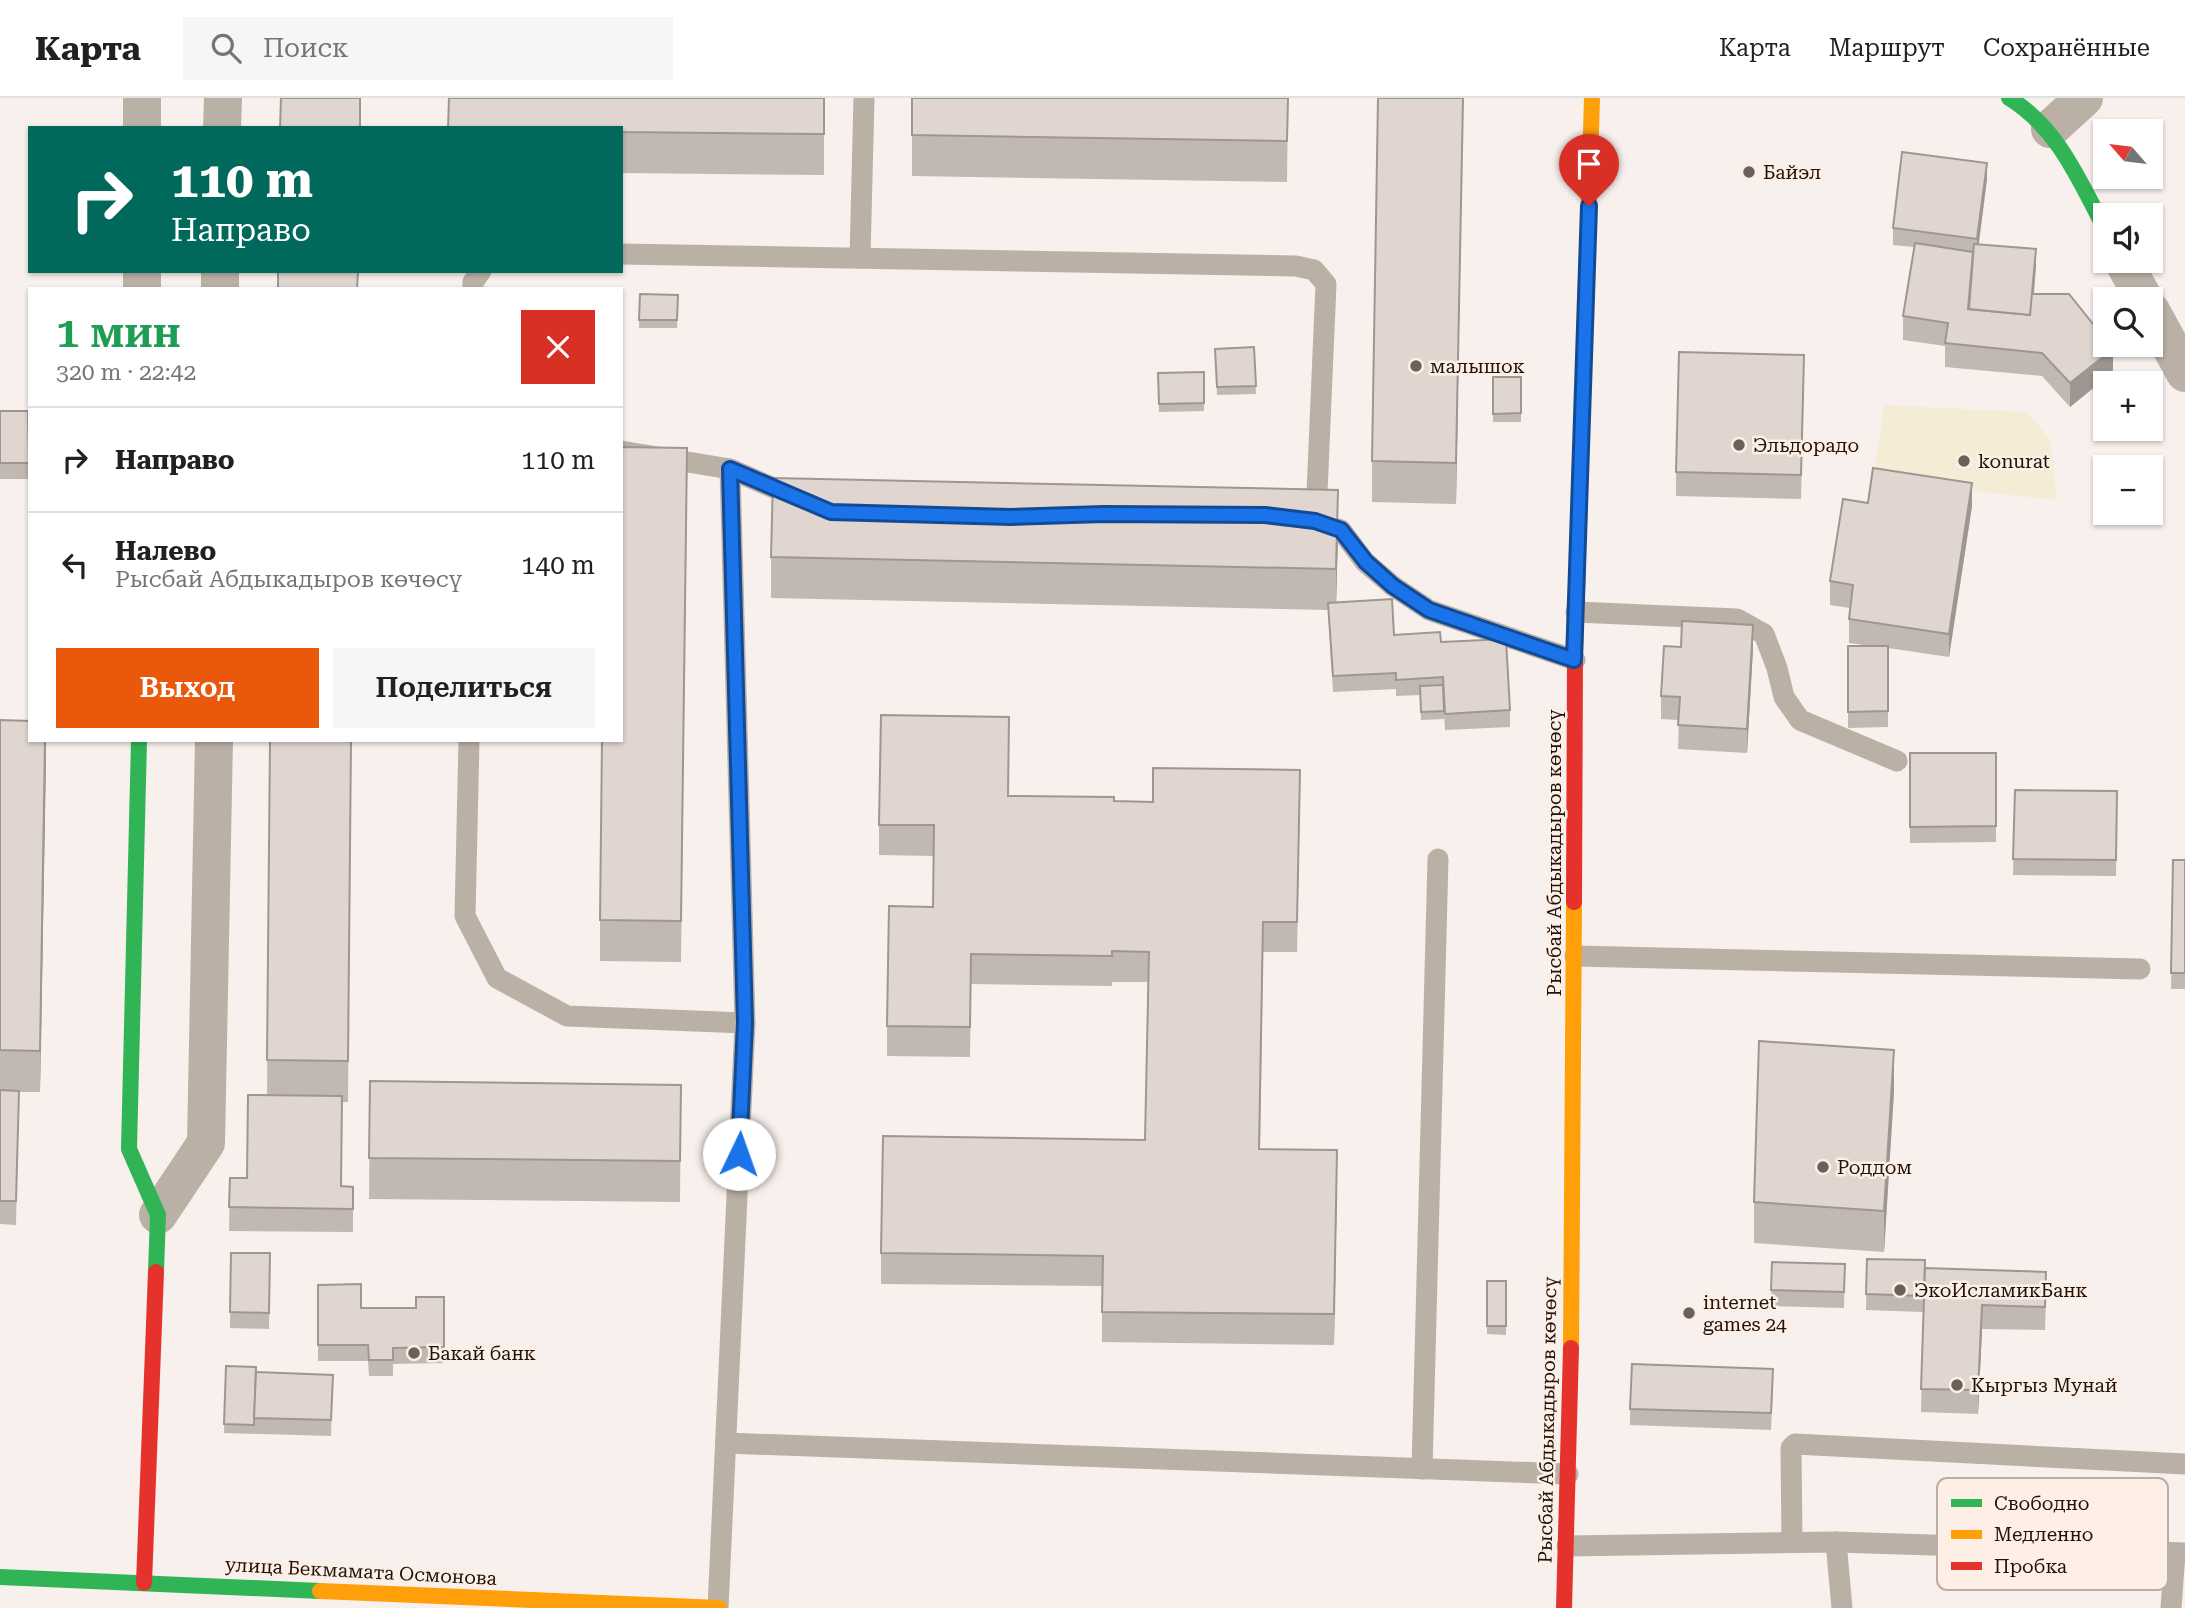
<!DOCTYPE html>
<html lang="ru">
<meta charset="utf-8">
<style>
body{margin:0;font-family:"Roboto Serif",serif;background:#f6f6f6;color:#202124;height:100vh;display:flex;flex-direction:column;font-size:26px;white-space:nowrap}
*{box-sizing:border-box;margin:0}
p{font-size:23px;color:#757577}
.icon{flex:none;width:38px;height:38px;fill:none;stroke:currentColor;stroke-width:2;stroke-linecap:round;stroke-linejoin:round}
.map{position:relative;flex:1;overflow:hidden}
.sheet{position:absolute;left:28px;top:189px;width:595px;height:455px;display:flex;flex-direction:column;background:#fff;border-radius:0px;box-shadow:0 2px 5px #0004}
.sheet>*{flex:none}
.banner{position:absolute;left:28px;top:28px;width:595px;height:147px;border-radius:0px;box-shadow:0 2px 5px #0004;background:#00695c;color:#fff;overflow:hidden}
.needle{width:46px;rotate:298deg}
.fabs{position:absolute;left:2093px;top:21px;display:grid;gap:14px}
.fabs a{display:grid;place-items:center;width:70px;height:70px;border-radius:0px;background:#fff;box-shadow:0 2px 5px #0004;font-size:35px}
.pin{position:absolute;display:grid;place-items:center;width:60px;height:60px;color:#fff;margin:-72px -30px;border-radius:50% 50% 50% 0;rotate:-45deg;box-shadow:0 0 7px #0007}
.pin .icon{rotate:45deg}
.me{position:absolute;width:77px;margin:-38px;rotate:3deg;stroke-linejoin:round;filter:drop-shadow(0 0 5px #0008)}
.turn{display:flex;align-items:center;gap:24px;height:147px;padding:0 28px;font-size:32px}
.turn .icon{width:91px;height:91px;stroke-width:2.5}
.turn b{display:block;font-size:49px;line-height:60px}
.round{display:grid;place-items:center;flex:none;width:74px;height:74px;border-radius:0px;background:#f6f6f6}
.headline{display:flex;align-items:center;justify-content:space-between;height:119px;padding:0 28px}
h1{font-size:42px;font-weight:600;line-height:52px;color:#1e9e55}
.action{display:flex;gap:14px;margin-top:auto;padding:14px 28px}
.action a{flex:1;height:80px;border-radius:0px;background:#ea580c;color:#fff;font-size:28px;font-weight:600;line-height:80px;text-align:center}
.action a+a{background:#f6f6f6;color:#202124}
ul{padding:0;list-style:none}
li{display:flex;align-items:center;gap:21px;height:105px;padding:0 28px;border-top:2px solid #e0e0e0}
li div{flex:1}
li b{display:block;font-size:26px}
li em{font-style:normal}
header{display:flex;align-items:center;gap:42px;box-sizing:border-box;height:98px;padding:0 35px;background:#fff;border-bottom:2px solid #e0e0e0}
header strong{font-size:33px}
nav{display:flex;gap:38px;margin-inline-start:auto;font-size:24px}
.search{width:490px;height:63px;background:#f6f6f6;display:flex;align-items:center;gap:18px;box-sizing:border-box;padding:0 24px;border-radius:0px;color:#757577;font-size:26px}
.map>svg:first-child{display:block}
.sand{fill:#f5ecd6}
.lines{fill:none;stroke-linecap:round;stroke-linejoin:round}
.lane{stroke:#bbb0a6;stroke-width:21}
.street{stroke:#bbb0a6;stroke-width:38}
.fast{stroke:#30b455;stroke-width:16}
.slow{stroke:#ff9f0a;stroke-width:16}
.jam{stroke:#e5322d;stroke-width:16}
.wall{fill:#c1b8b2}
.shaded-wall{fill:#9d9691}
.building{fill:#e0d6cf;stroke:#9d9691;stroke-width:2}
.route-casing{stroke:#114b97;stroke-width:18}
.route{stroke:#1a73e8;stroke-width:12}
.poi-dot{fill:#6b605a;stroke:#feefe6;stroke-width:2.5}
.labels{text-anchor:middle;stroke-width:5;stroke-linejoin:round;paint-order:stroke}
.poi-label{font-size:19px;fill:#1f130b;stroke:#feefe6;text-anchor:start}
.street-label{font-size:19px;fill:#1f130b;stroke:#feefe6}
.key{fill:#feefe6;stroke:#bbada4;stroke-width:2}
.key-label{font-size:19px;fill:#1f130b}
</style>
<header>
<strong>Карта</strong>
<div class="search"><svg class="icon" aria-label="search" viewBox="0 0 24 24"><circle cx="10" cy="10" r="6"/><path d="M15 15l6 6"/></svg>Поиск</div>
<nav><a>Карта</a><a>Маршрут</a><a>Сохранённые</a></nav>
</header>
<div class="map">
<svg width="2185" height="1510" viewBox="0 0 2185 1510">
<rect width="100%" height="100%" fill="#f8f0ec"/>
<path class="sand" d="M 1884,307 L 2027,314 L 2051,343 L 2057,402 L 1873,382 Z"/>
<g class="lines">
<g class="lane">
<path d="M 621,156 L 1296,168 L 1314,172 L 1326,186 L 1316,418"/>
<path d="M 860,160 L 864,0"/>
<path d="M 473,191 L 473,184 L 481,173"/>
<path d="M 621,353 L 730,371"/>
<path d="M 1313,423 L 1341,432 L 1365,464 L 1393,488 L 1429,512 L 1575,562"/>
<path d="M 1576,514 L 1737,521 L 1764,536 L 1777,570 L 1784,599 L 1800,622 L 1897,663"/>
<path d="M 469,642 L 465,818 L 497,880 L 567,918 L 745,925"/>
<path d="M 1575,858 L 2140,871"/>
<path d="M 726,1345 L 1568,1376"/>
<path d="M 1422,1371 L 1438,761"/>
<path d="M 1792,1444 L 1791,1350 L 1795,1346 L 2185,1366"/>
<path d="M 1836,1444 L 1842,1510"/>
<path d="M 1567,1448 L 1836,1444 L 2185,1455"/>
<path d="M 718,1510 L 745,925 L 730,371 L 797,400"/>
<path d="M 2171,1510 L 2175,1455"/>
</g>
<g class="street">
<path d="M 142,0 L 142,30"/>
<path d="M 222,30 L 223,0"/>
<path d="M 2050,31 L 2084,0"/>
<path d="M 2123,163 L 2144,201"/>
<path d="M 142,173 L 142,191"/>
<path d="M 220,191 L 220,173"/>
<path d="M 2151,213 L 2185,275"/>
<path d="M 158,1117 L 206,1045 L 214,642"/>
</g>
<g class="fast">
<path d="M 2009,0 C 2058,30 2079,82 2105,131"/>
<path d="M 139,642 L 129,1051 L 158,1117 L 156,1174"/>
<path d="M 0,1479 L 320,1493"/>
</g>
<g class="slow">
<path d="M 1575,559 L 1592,0"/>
<path d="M 1571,1250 L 1574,804"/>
<path d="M 320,1493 L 719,1510"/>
</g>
<g class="jam">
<path d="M 1574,804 L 1575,559"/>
<path d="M 144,1485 L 156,1174"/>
<path d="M 1564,1510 L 1571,1250"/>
</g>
</g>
<g class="wall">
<path d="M 824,0 L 824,77 L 621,75 L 621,30 Z"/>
<path d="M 912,0 L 1288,0 L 1287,84 L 912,78 Z"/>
<path d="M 1463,0 L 1456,406 L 1372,404 L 1372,363 Z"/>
<path d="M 1987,81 L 1979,146 L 2036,167 L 2034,196 L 2113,274 L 2070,309 L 2042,278 L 1945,269 L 1945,248 L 1903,242 L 1903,218 L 1914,149 L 1893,147 L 1893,130 Z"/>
<path d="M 640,196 L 678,197 L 677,230 L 639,230 Z"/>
<path d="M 1254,249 L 1256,296 L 1217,297 L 1215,251 Z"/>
<path d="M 1204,274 L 1204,313 L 1159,314 L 1158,275 Z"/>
<rect x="1493" y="279" width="28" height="45"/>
<path d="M 1804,280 L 1801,401 L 1676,398 L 1676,374 Z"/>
<path d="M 0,313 L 28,313 L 29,381 L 0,381 Z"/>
<path d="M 687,391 L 681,864 L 600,863 L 600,822 Z"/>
<path d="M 1868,405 L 1972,408 L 1949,559 L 1888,550 L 1888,629 L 1848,630 L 1848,548 L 1871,548 L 1849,545 L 1849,521 L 1850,510 L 1830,507 L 1830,483 Z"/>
<path d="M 1338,433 L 1336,504 L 1394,537 L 1441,544 L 1510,612 L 1510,629 L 1445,632 L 1444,615 L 1444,621 L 1421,622 L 1420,597 L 1396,598 L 1396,591 L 1333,594 L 1328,512 L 771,500 L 771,459 Z"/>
<path d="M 1753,551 L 1747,655 L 1678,651 L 1679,622 L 1661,621 L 1661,598 Z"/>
<path d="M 0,622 L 46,642 L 40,994 L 19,994 L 16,1127 L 0,1126 Z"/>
<path d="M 270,642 L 351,642 L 348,1004 L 342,1004 L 341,1088 L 353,1089 L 353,1134 L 229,1133 L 230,1080 L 247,1080 L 267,997 Z"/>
<path d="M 1910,655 L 1996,655 L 1996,744 L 1910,745 Z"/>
<path d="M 2015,692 L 2117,693 L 2116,778 L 2013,777 Z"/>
<path d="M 1008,698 L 1114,703 L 1153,704 L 1300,702 L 1297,854 L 1263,854 L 1260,1051 L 1337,1082 L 1334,1247 L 1102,1244 L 1102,1188 L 881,1186 L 881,1155 L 1145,1042 L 1148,884 L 1112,884 L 1112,888 L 971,886 L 970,959 L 887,958 L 887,928 L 933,809 L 934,758 L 879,757 L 879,727 Z"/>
<path d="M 2173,762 L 2185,762 L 2185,891 L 2171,891 Z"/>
<path d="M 370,983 L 681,987 L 680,1104 L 369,1101 Z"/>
<path d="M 1894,993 L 1884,1154 L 1754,1145 L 1754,1104 Z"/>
<path d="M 231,1155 L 270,1155 L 269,1231 L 230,1230 Z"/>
<path d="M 1867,1161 L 1925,1170 L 2046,1198 L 2045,1232 L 1982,1231 L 1978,1316 L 1921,1314 L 1923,1214 L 1866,1212 Z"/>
<path d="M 1772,1164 L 1845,1166 L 1844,1210 L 1771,1208 Z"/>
<path d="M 1487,1183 L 1506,1183 L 1506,1237 L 1487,1236 Z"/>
<path d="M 318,1187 L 361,1210 L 416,1210 L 444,1199 L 444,1265 L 393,1266 L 393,1278 L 369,1278 L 368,1263 L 318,1263 Z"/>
<path d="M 226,1268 L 256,1274 L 333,1277 L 331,1338 L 224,1335 Z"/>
<path d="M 1773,1287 L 1771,1332 L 1630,1327 L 1630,1311 Z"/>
</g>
<g class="shaded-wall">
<path d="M 1463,0 L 1456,406 L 1456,365 Z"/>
<path d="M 1987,65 L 1987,81 L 1977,157 L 1977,141 Z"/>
<path d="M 2036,151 L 2036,167 L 2030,240 L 2030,224 Z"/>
<path d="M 2113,251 L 2113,274 L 2070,309 L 2070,285 Z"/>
<path d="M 1972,385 L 1972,408 L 1949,559 L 1949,536 Z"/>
<path d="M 1338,392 L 1338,433 L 1336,512 L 1336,471 Z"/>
<path d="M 1753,527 L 1753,551 L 1747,655 L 1747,631 Z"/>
<path d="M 45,642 L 46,664 L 40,994 L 40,953 Z"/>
<path d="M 1894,952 L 1894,993 L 1884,1154 L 1884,1113 Z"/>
<path d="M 1337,1052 L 1337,1082 L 1334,1247 L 1334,1216 Z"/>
<path d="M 1982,1207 L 1982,1231 L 1978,1316 L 1978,1292 Z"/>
</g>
<g class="building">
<path d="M 281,0 L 360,0 L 360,30 L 280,30 Z"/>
<path d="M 449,0 L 824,0 L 824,36 L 621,34 L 621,30 L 448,30 Z"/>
<path d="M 912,0 L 1288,0 L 1287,43 L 912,37 Z"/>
<path d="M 1378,0 L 1463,0 L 1456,365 L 1372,363 Z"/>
<path d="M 1902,54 L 1987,65 L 1977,141 L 1893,130 Z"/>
<path d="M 1915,145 L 1973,154 L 1968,211 L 2030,217 L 2031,196 L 2069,196 L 2105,241 L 2105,247 L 2110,247 L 2113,251 L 2070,285 L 2042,255 L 1945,245 L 1948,225 L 1903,218 Z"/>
<path d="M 1974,146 L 2036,151 L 2030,217 L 1969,211 Z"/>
<path d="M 278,173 L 358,173 L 357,191 L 278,191 Z"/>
<path d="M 640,196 L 678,197 L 677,222 L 639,222 Z"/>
<path d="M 1254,249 L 1256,288 L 1217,289 L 1215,251 Z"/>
<path d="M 1679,254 L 1804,257 L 1801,377 L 1676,374 Z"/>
<path d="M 1204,274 L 1204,305 L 1159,306 L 1158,275 Z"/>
<path d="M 1493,279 L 1521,279 L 1521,315 L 1493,316 Z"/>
<path d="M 0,313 L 28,313 L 29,365 L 0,365 Z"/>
<path d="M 621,349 L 687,350 L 681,823 L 600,822 L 602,642 L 621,642 Z"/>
<path d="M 1873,370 L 1972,385 L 1949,536 L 1849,521 L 1853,487 L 1830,483 L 1843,401 L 1868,405 Z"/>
<path d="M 773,380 L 1338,392 L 1336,471 L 771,459 Z"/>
<path d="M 1392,501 L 1394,537 L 1440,534 L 1441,544 L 1506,541 L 1510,612 L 1445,616 L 1443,579 L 1396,582 L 1396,575 L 1333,578 L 1328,505 Z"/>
<path d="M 1682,523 L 1753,527 L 1747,631 L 1678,627 L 1680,599 L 1661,598 L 1664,548 L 1681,549 Z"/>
<path d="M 1848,548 L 1888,548 L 1888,613 L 1848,614 Z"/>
<path d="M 1443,587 L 1444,613 L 1421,614 L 1420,588 Z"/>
<path d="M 881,617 L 1009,619 L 1008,698 L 1114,699 L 1114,703 L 1153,704 L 1153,670 L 1300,672 L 1297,824 L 1263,824 L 1259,1051 L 1337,1052 L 1334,1216 L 1102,1214 L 1103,1158 L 881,1155 L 883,1038 L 1145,1042 L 1149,854 L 1112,853 L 1112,858 L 971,856 L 970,929 L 887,928 L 889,808 L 933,809 L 934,727 L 879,727 Z"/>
<path d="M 0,622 L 30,623 L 30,642 L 45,642 L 40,953 L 0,952 Z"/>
<path d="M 270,642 L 351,642 L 348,963 L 267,962 Z"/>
<path d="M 1910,655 L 1996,655 L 1996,728 L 1910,729 Z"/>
<path d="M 2015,692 L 2117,693 L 2116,762 L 2013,761 Z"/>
<path d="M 2173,762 L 2185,762 L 2185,875 L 2171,875 Z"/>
<path d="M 1759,943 L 1894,952 L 1884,1113 L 1754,1104 Z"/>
<path d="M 370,983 L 681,987 L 680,1063 L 369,1060 Z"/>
<path d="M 0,992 L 19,993 L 16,1103 L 0,1103 Z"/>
<path d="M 248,997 L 342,998 L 341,1088 L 353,1089 L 353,1111 L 229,1109 L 230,1080 L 247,1080 Z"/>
<path d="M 231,1155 L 270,1155 L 269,1215 L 230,1214 Z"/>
<path d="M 1867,1161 L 1925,1162 L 1924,1198 L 1866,1196 Z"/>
<path d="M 1772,1164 L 1845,1166 L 1844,1194 L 1771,1192 Z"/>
<path d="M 1925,1170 L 2046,1174 L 2045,1209 L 1982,1207 L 1978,1292 L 1921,1291 Z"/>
<rect x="1487" y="1183" width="19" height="45"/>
<path d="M 361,1186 L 361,1210 L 416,1210 L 416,1199 L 444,1199 L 444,1249 L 393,1250 L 393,1262 L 369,1262 L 368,1247 L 318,1247 L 318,1187 Z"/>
<path d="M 1632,1266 L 1773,1271 L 1771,1315 L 1630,1311 Z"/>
<path d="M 226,1268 L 256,1269 L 254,1327 L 224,1326 Z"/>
<path d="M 256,1274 L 333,1277 L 331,1322 L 254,1320 Z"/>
</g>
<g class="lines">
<defs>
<path id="route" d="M 739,1056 L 745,925 L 730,371 L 831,414 L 1011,419 L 1104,416 L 1265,417 L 1315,423 L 1341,432 L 1366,464 L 1393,488 L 1429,512 L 1574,562 L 1589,108"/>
</defs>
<use href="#route" class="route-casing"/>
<use href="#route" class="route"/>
</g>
<g class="poi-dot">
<circle cx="1749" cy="74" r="7"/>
<circle cx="1416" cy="268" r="7"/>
<circle cx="1739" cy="347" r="7"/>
<circle cx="1964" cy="363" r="7"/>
<circle cx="1823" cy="1069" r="7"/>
<circle cx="1900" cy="1192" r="7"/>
<circle cx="1689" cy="1215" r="7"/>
<circle cx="414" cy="1255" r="7"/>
<circle cx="1957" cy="1287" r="7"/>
</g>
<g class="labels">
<g class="poi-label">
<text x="1763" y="81">Байэл</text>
<text x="1430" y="275">малышок</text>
<text x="1753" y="354">Эльдорадо</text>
<text x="1978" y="370">konurat</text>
<text x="1837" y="1076">Роддом</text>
<text x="1914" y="1199">ЭкоИсламикБанк</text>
<text x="1703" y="1211">internet<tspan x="1703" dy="22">games 24</tspan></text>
<text x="428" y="1262">Бакай банк</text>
<text x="1971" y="1294">Кыргыз Мунай</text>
</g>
<g class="street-label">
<text transform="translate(1554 755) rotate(-90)" y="7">Рысбай Абдыкадыров көчөсү</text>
<text transform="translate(1547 1322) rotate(-89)" y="7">Рысбай Абдыкадыров көчөсү</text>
<text transform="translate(361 1473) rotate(3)" y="7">улица Бекмамата Осмонова</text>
</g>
</g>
<rect x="1937" y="1380" width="231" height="112" rx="10" class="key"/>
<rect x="1951" y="1401" width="31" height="8" fill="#30b455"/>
<rect x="1951" y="1432" width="31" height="9" fill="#ff9f0a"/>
<rect x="1951" y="1464" width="31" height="8" fill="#e5322d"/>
<g class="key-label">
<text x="1994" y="1412">Свободно</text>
<text x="1994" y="1443">Медленно</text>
<text x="1994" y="1475">Пробка</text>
</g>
</svg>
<div class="fabs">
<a><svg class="needle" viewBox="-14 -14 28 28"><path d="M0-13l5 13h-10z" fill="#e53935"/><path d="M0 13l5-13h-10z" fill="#757577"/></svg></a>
<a><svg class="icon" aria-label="sound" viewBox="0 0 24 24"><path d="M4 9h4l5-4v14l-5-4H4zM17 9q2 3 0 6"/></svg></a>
<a><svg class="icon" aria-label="search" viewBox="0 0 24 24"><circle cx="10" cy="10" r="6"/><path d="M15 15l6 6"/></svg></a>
<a>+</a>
<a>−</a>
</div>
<div class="pin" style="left:1589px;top:108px;background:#d93025"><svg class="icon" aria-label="arrive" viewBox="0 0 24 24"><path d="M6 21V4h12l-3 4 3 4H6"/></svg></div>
<svg class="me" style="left:739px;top:1056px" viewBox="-20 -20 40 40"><circle r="19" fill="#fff"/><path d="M0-13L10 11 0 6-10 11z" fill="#1a73e8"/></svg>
<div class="banner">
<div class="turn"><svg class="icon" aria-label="right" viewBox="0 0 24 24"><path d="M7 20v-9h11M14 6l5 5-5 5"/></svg><div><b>110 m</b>Направо</div></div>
</div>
<section class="sheet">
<div class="headline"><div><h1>1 мин</h1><p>320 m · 22:42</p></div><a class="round" style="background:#d93025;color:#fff"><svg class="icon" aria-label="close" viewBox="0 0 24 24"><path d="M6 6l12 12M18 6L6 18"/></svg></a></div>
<ul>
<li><svg class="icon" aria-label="right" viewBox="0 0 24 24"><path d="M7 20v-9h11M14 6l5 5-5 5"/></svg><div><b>Направо</b></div><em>110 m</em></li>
<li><svg class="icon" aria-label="left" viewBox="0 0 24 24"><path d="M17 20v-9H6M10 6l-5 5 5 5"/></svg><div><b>Налево</b><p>Рысбай Абдыкадыров көчөсү</p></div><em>140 m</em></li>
</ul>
<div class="action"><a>Выход</a><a>Поделиться</a></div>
</section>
</div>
